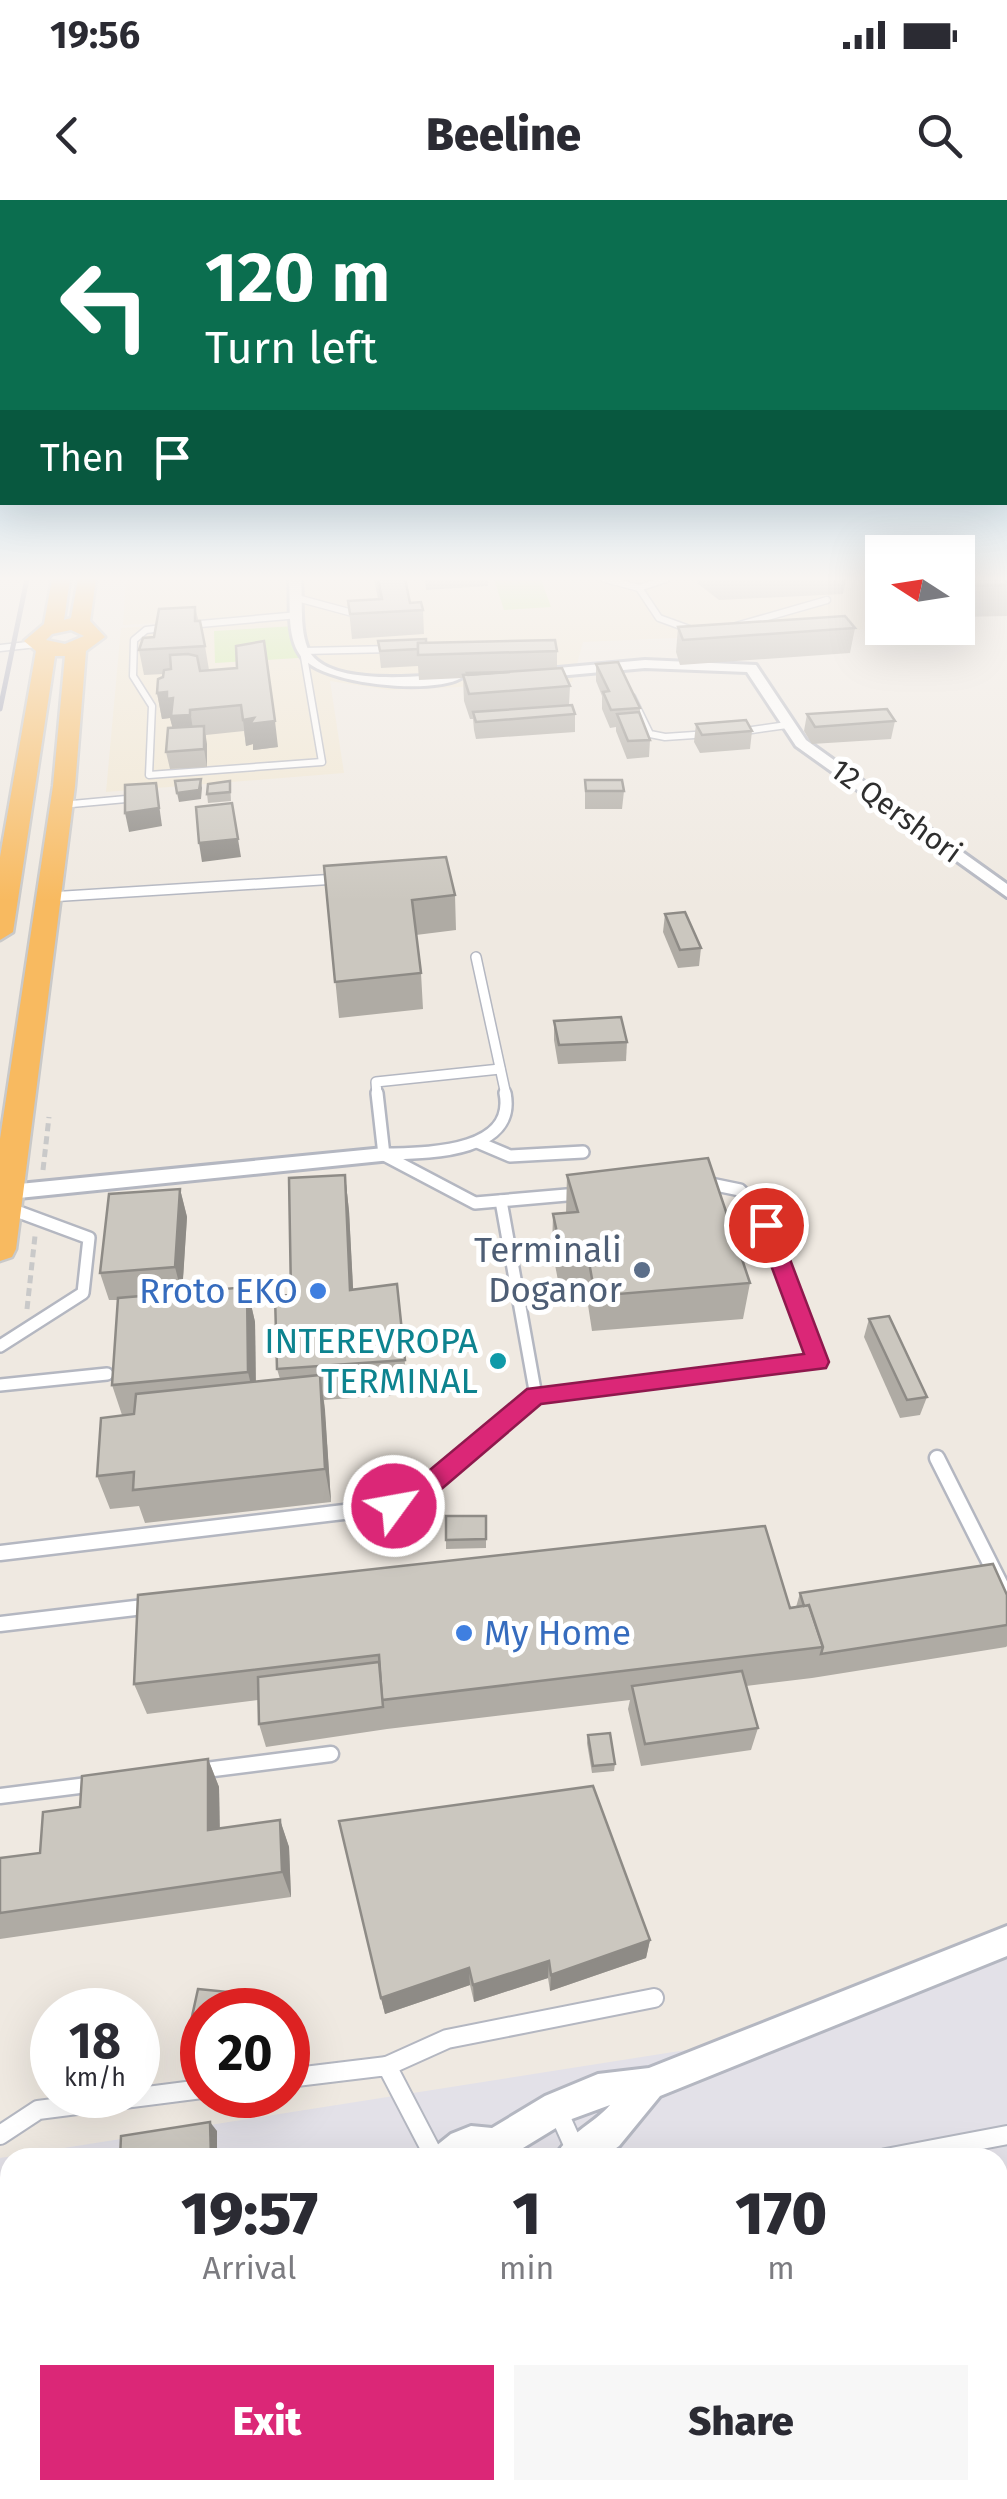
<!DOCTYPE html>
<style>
body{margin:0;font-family:"Fira Sans",sans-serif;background:#f7f7f7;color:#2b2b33;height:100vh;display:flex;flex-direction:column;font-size:38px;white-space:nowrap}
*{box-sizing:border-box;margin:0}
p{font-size:32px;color:#7c7c81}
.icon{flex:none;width:55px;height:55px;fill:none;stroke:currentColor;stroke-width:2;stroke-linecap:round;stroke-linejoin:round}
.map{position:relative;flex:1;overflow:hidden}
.side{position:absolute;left:0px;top:1948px;width:1008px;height:352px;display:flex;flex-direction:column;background:#fff;border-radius:30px 30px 0 0;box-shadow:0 10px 40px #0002}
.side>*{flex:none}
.hud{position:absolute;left:0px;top:0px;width:1008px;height:305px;box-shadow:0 10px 40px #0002;background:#0b6e4f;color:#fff;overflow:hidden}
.needle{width:65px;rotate:282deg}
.tools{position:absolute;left:865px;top:335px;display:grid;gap:20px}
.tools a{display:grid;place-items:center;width:110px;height:110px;border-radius:0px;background:#fff;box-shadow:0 10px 40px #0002;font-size:50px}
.speed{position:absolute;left:30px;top:1788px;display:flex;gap:20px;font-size:50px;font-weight:700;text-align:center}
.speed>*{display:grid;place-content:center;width:130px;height:130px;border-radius:50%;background:#fff;box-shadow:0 10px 40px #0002;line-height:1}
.speed small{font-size:25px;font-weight:400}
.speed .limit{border:15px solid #d22;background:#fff;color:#111}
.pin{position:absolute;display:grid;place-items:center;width:85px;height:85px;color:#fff;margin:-42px;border:5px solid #fff;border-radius:50%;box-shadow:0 2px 10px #0007}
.me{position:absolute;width:110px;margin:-55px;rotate:58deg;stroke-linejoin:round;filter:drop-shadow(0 0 8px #0008)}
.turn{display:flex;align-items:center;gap:35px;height:210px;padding:0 40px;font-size:45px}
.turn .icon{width:130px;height:130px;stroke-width:2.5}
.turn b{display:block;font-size:70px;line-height:85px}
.then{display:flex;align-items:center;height:95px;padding:0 40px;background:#0003;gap:20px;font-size:38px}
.eta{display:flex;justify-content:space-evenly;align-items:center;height:170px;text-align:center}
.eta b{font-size:60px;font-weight:800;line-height:70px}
.action{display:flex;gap:20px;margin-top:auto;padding:20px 40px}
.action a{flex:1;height:115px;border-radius:0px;background:#db2777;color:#fff;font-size:40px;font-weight:800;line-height:115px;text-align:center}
.action a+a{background:#f7f7f7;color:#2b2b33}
.status{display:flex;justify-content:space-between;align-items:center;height:70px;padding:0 50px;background:#fff;direction:ltr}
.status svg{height:28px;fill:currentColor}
header{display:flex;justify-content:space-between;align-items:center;height:130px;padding:0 40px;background:#fff;font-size:45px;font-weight:800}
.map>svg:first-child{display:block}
.industrial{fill:#e3e1e8;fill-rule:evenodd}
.education{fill:#f0e6d1}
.pitch{fill:#c9ec9a}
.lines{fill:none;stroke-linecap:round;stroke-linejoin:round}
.service-far4-casing{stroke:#b4b7c1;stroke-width:9}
.service-far3-casing{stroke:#b4b7c1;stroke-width:12}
.service-far2-casing{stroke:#b4b7c1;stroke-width:16}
.service-far1-casing{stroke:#b4b7c1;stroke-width:19}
.service-casing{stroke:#b4b7c1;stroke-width:22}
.minor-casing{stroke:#b4b7c1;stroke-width:6}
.trunk-casing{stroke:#c9c9c9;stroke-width:5}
.path{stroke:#c9c9c9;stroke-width:5;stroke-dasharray:8 5;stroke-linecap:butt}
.service-far4{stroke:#fff;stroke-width:6}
.service-far3{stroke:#fff;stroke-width:9}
.service-far2{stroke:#fff;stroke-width:11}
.service-far1{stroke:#fff;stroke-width:14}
.service{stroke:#fff;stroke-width:18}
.minor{fill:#fff;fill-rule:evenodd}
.trunk{fill:#f8ba60;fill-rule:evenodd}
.rail{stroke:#a3a6b8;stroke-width:5}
.wall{fill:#afaba4}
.shaded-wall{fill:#8e8b86}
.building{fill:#cbc7bf;stroke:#8e8b86;stroke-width:2.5}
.route{fill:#db2777;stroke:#8e194d;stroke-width:2.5}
.service-dot{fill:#5c6f8a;stroke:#fff;stroke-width:4}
.shop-dot{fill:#3f7fe0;stroke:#fff;stroke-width:4}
.culture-dot{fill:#0f9aa8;stroke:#fff;stroke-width:4}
.labels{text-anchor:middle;stroke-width:10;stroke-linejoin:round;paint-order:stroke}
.far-street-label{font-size:30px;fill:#2e2e2e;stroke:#fff}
.service-label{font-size:35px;fill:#4e5e75;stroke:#fff;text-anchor:end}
.shop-label{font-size:35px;fill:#366cbe;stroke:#fff;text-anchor:end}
.culture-label{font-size:35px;fill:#0d838f;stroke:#fff;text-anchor:end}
</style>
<div class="status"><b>19:56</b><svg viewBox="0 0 49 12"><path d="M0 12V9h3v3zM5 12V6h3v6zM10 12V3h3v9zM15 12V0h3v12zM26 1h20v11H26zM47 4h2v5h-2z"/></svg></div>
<header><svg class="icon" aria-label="back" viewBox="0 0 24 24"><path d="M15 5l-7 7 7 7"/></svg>Beeline<svg class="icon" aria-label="search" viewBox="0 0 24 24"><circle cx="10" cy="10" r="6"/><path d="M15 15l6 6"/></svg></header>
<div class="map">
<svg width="1007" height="2299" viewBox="0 0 1007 2299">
<rect width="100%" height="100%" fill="#efe9e1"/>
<path class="industrial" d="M 1007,1750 L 1007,2299 L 0,2299 L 0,1958 L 788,1834 ZM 10,1958 L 998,1958 L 998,2290 L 10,2290 Z"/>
<g class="education">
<path d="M 289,379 L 293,415 L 123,425 L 126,380 Z"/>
<path d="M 293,379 L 882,379 L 882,428 L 898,428 L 583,442 L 572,482 L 389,490 L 330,481 L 344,573 L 106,592 L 121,428 L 297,417 Z"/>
</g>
<g class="pitch">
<path d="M 494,379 L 541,379 L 551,407 L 504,410 Z"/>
<path d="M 295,426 L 298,458 L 215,463 L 214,431 Z"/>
</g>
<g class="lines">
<defs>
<g id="service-far4">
<path d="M 605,379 L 639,388"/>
<path d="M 666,379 L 639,388 L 659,418 L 692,430"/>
<path d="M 297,398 L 360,415"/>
<path d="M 189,425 L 299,415"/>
<path d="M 736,426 L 827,400"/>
<path d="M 170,427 L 146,430 L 134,440 L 133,476 L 152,506 L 149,575 L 322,562 L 303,451 L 392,449"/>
<path d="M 0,448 L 37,444"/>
<path d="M 632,497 L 650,534 L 665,537 L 709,534"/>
<path d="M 738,532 L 787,525"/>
<path d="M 61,605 L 137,598"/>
</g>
<g id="service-far3">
<path d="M 49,697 L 337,679"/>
<path d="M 476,757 L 506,895"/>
<path d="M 377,895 L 376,882 L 500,869"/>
</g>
<g id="service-far2">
<path d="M 377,893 L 384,955"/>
<path d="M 477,942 L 510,956 L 583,952"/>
<path d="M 389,954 C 426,953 517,953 505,893"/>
<path d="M 384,955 L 475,1003 L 578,994"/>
<path d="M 501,1001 L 536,1196 L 818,1161 L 760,1011 L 740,990 L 706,983"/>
<path d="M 0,1146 L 83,1093 L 89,1038 L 8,1008"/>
<path d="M 0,1185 L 107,1174"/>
<path d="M 461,1259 L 536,1196"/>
</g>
<g id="service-far1">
<path d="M 937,1258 L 1007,1397"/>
<path d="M 0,1353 L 394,1306 L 416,1296 L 464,1256"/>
<path d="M 0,1424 L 152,1406"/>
<path d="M 198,1571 L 331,1554"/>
<path d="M 0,1596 L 95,1584"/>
</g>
<g id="service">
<path d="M 387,1866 L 447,1839 L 654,1798"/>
<path d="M 288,1878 L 387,1866 L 435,1958"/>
<path d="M 558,1911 L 575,1949"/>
<path d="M 0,1935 L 38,1910 L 202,1889"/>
<path d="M 886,1958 L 1007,1935"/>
<path d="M 998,2019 L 1007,2017"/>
<path d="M 0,2245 L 10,2238"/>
</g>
<g id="minor">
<path d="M 289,379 L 301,379 C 303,401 299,431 309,451 C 329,487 419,476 454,474 L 461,478 C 433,495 320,485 300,455 C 286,435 291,403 289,379 Z"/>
<path d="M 645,460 L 756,465 L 806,540 L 1007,684 L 1007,697 L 796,546 L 747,472 L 645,468 L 536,478 L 529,474 L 536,470 Z"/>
<path d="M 384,948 L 391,950 L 394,955 L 391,960 L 9,999 L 0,994 L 2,987 L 9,985 Z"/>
<path d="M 1007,1726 L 1007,1756 L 660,1896 L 619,1946 L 602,1958 L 555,1958 C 564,1936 594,1924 610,1905 L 569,1920 L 523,1948 L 527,1958 L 431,1958 L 436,1946 L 451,1934 L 471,1926 L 492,1928 L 545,1896 L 598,1874 L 649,1868 Z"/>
<path d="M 0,2057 L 10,2058 L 10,2094 L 0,2093 Z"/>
<path d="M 10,2099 L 10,2135 L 0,2138 L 0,2102 Z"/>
</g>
<path id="trunk" d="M 52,379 L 70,379 L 64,420 L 71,418 L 78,379 L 96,379 L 90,421 L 105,437 L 86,451 L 75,586 L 16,1049 L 12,1057 L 0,1061 L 0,939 L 53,586 L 65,456 L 55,456 L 13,732 L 0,740 L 0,657 L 36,451 L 24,441 L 44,424 ZM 71,430 L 84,436 L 65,444 L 46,440 L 52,434 Z"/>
</defs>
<use href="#service-far4" class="service-far4-casing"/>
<use href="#service-far3" class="service-far3-casing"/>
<use href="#service-far2" class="service-far2-casing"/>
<use href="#service-far1" class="service-far1-casing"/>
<use href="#service" class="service-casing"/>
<use href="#minor" class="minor-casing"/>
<use href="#trunk" class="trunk-casing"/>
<g class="path">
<path d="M 43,970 L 49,917"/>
<path d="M 27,1109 L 35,1036"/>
</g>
<use href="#service-far4" class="service-far4"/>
<use href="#service-far3" class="service-far3"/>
<use href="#service-far2" class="service-far2"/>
<use href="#service-far1" class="service-far1"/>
<use href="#service" class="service"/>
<use href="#minor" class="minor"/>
<use href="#trunk" class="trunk"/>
<path class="rail" d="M 0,509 L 27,379"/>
</g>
<g class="wall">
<path d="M 374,379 L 405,379 L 410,403 L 423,410 L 424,434 L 352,439 L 348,401 L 378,399 Z"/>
<path d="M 425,379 L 488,379 L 488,386 L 426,390 Z"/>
<path d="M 698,379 L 846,379 L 843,394 L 719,400 L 697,383 Z"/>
<path d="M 958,379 L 1007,379 L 1007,416 L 958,417 Z"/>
<path d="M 195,407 L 205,446 L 209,470 L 278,547 L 253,550 L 253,544 L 246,546 L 244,531 L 206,535 L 207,567 L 170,569 L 166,552 L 173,528 L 170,518 L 162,519 L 157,493 L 164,474 L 144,475 L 139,450 L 154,437 Z"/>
<path d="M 678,427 L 855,428 L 850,453 L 680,465 L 676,452 Z"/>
<path d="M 378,441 L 557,451 L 557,468 L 570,486 L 569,505 L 575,514 L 575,532 L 476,539 L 474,530 L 473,519 L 470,519 L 464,501 L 463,478 L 419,480 L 418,466 L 381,468 Z"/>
<path d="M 596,464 L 640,508 L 640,514 L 650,540 L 649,557 L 627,559 L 616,531 L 616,527 L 610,528 L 602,509 L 602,496 L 596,481 Z"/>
<path d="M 807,514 L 895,521 L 891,539 L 812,544 L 804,531 Z"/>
<path d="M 696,524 L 752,531 L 750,549 L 700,553 L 694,542 Z"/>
<path d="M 585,580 L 624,591 L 622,609 L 585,609 Z"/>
<path d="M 230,581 L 231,601 L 208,603 L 207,594 Z"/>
<path d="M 324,666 L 455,695 L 456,730 L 416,735 L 421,773 L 423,809 L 339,818 Z"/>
<path d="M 665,714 L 701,748 L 699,766 L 678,768 L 663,732 Z"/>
<path d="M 554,821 L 627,842 L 626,861 L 558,864 L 554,840 Z"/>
<path d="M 345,975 L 349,1011 L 353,1089 L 397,1084 L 408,1194 L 324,1200 L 331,1302 L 145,1323 L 139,1306 L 110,1309 L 97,1276 L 122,1215 L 112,1185 L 118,1100 L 109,1100 L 100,1073 L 180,989 L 187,1017 L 182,1092 L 247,1087 L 255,1122 L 256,1182 L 280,1179 L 277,1169 L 291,1095 Z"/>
<path d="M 567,975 L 750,1083 L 743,1119 L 592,1131 L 586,1092 L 560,1091 L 552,1049 L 553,1014 L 566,1013 Z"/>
<path d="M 869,1119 L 927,1197 L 920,1215 L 900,1218 L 864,1137 Z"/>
<path d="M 486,1316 L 486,1348 L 446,1349 L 446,1340 Z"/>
<path d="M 800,1393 L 1007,1395 L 1007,1446 L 1006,1447 L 812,1478 L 746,1486 L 758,1528 L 751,1550 L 641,1566 L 628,1509 L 630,1500 L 387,1529 L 266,1547 L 259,1524 L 258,1500 L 147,1514 L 134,1484 L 796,1407 Z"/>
<path d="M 588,1535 L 615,1564 L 614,1571 L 592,1573 L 587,1543 Z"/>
<path d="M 208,1559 L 219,1587 L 220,1629 L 280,1620 L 289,1647 L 291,1697 L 0,1739 L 0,1658 L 40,1653 L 80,1607 Z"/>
<path d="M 593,1586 L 650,1740 L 646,1758 L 550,1791 L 548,1778 L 474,1802 L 470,1785 L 385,1814 L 381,1798 Z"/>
<path d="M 198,1789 L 229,1792 L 232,1798 L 229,1810 L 202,1810 L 202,1827 L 194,1826 L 191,1821 Z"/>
</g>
<g class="shaded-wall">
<path d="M 167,492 L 190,510 L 194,536 L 176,542 L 170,518 L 162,519 L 157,493 Z"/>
<path d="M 254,518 L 275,521 L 278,547 L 253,550 L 253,544 L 246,546 L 243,520 Z"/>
<path d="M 204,526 L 207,544 L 207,567 L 204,549 Z"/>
<path d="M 201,579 L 202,588 L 201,599 L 179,602 L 177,593 Z"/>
<path d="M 156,583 L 162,626 L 129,632 L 125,613 Z"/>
<path d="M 238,639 L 241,657 L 202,662 L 199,643 Z"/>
<path d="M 345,975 L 349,1011 L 355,1125 L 350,1090 Z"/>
<path d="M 180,989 L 187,1017 L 182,1095 L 175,1067 Z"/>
<path d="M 247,1087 L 255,1122 L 256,1207 L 248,1172 Z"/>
<path d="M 320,1175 L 325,1210 L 331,1302 L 325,1269 Z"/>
<path d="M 208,1559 L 219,1587 L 220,1656 L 208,1630 Z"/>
<path d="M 280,1620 L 289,1647 L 291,1697 L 282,1672 Z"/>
<path d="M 650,1740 L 646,1758 L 550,1791 L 551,1775 Z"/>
<path d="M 549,1761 L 548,1778 L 474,1802 L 473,1785 Z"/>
<path d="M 469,1768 L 470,1785 L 385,1814 L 381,1798 Z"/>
<path d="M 229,1792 L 232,1798 L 229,1810 L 225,1810 Z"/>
<path d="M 210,1922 L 217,1931 L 217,1958 L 211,1958 Z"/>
</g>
<g class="building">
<path d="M 378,379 L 405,379 L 410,403 L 421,402 L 423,410 L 350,414 L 348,401 L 382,399 Z"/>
<path d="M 958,379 L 1007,379 L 1007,385 L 958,386 Z"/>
<path d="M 195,407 L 195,421 L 200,421 L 205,446 L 139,450 L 143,438 L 154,437 L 159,409 Z"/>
<path d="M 845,416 L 855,428 L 683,440 L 678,427 Z"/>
<path d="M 426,439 L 426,443 L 418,443 L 418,449 L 380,451 L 378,441 Z"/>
<path d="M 555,440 L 557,451 L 418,455 L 418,443 Z"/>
<path d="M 264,441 L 275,521 L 250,524 L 254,518 L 243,520 L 241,505 L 190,510 L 190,515 L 171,516 L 173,498 L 167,499 L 167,492 L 157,493 L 158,479 L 163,477 L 164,470 L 171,469 L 170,455 L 188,454 L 197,456 L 200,471 L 237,468 L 236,446 Z"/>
<path d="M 618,462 L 640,508 L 611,510 L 603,492 L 609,491 L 596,464 Z"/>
<path d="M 562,468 L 570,486 L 469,494 L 463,475 Z"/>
<path d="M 510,472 L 468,475 L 467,473 Z"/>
<path d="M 572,505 L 575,514 L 476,522 L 473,512 Z"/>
<path d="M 887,509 L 895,521 L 815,527 L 807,514 Z"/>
<path d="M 639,512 L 650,540 L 628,541 L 617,514 Z"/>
<path d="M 746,520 L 752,531 L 702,535 L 696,524 Z"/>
<path d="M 204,526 L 204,549 L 166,552 L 168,528 Z"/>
<path d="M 201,579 L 199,590 L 177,593 L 175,581 Z"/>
<path d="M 585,580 L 622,580 L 624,591 L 586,591 Z"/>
<path d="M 230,581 L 230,592 L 207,594 L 208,584 Z"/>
<path d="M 156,583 L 159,608 L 125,613 L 125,585 Z"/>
<path d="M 232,603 L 238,639 L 199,643 L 196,607 Z"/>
<path d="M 446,657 L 455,695 L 412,700 L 421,773 L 335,782 L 324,666 Z"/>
<path d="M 685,712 L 701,748 L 680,750 L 665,714 Z"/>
<path d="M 621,817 L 627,842 L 559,845 L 554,821 Z"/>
<path d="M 708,958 L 750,1083 L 595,1096 L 588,1056 L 562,1056 L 553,1014 L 578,1012 L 567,975 Z"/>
<path d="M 345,975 L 350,1090 L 397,1084 L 405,1160 L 277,1169 L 275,1096 L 291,1095 L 289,978 Z"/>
<path d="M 180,989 L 175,1067 L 100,1073 L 109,994 Z"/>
<path d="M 247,1087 L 248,1172 L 112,1185 L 118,1098 Z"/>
<path d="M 889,1116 L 927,1197 L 907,1200 L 869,1119 Z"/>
<path d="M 320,1175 L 325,1269 L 133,1290 L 134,1272 L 97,1276 L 101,1218 L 134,1214 L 136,1194 Z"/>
<path d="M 446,1316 L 486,1316 L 486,1339 L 446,1340 Z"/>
<path d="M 765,1326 L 790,1408 L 809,1405 L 823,1447 L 382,1500 L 379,1455 L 134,1484 L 138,1395 Z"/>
<path d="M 993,1364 L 1007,1395 L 1007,1425 L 821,1454 L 823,1447 L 809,1405 L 804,1406 L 800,1393 Z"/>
<path d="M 379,1462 L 383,1507 L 259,1524 L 258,1477 Z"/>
<path d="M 742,1471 L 758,1528 L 645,1544 L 632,1486 Z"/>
<path d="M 610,1533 L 615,1564 L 593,1566 L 588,1535 Z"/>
<path d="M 208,1559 L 208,1630 L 280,1620 L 282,1672 L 0,1713 L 0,1658 L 40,1653 L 43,1612 L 80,1607 L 82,1576 Z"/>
<path d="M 593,1586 L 650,1740 L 551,1775 L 549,1761 L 473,1785 L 469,1768 L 381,1798 L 339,1621 Z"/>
<path d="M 198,1789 L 229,1792 L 225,1810 L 202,1810 L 202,1822 L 191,1821 Z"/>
<path d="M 210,1922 L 211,1958 L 120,1958 L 121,1936 Z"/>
<path d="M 1007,2092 L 1007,2299 L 4,2299 L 9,2275 L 10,2275 L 10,2290 L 998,2290 L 998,2094 Z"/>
</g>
<linearGradient id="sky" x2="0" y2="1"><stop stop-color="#7abfeb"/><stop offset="0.54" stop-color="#f8f5f2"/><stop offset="1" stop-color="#f8f5f2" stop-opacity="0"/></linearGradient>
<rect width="1007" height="701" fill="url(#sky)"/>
<path class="route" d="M 766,1017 L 777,1025 L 829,1162 L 826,1168 L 541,1204 L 424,1304 L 394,1316 L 385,1313 L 382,1306 L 385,1298 L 407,1289 L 527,1189 L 804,1154 L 756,1025 Z"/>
<circle class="service-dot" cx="642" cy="1070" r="10"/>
<g class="shop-dot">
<circle cx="318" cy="1091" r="10"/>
<circle cx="464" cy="1433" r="10"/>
</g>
<circle class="culture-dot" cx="498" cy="1161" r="10"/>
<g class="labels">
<g class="far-street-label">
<text transform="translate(896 611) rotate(36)" y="10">12 Qershori</text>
</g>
<g class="service-label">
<text x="622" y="1062">Terminali<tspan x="622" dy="40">Doganor</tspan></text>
</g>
<g class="shop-label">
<text x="298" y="1103">Rroto EKO</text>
<text x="484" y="1445" text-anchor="start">My Home</text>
</g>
<g class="culture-label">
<text x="478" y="1153">INTEREVROPA<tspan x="478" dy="40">TERMINAL</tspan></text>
</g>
</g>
</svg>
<div class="tools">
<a><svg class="needle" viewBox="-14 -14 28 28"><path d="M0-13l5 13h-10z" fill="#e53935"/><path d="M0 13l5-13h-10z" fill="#7c7c81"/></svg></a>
</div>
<div class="speed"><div>18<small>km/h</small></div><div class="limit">20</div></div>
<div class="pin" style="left:766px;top:1025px;background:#d93025"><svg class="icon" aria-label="arrive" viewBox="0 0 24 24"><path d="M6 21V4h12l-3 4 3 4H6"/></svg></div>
<svg class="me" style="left:394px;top:1306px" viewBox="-20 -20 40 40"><circle r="17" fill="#db2777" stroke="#fff" stroke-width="3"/><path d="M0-11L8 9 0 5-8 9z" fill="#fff"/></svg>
<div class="hud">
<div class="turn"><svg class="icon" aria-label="left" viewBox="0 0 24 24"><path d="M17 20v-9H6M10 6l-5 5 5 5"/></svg><div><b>120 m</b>Turn left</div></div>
<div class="then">Then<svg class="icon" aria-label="arrive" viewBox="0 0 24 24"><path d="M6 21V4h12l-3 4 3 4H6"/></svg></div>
</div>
<section class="side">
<div class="eta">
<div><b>19:57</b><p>Arrival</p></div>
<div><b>1</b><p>min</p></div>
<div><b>170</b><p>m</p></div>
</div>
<div class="action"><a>Exit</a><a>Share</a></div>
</section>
</div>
